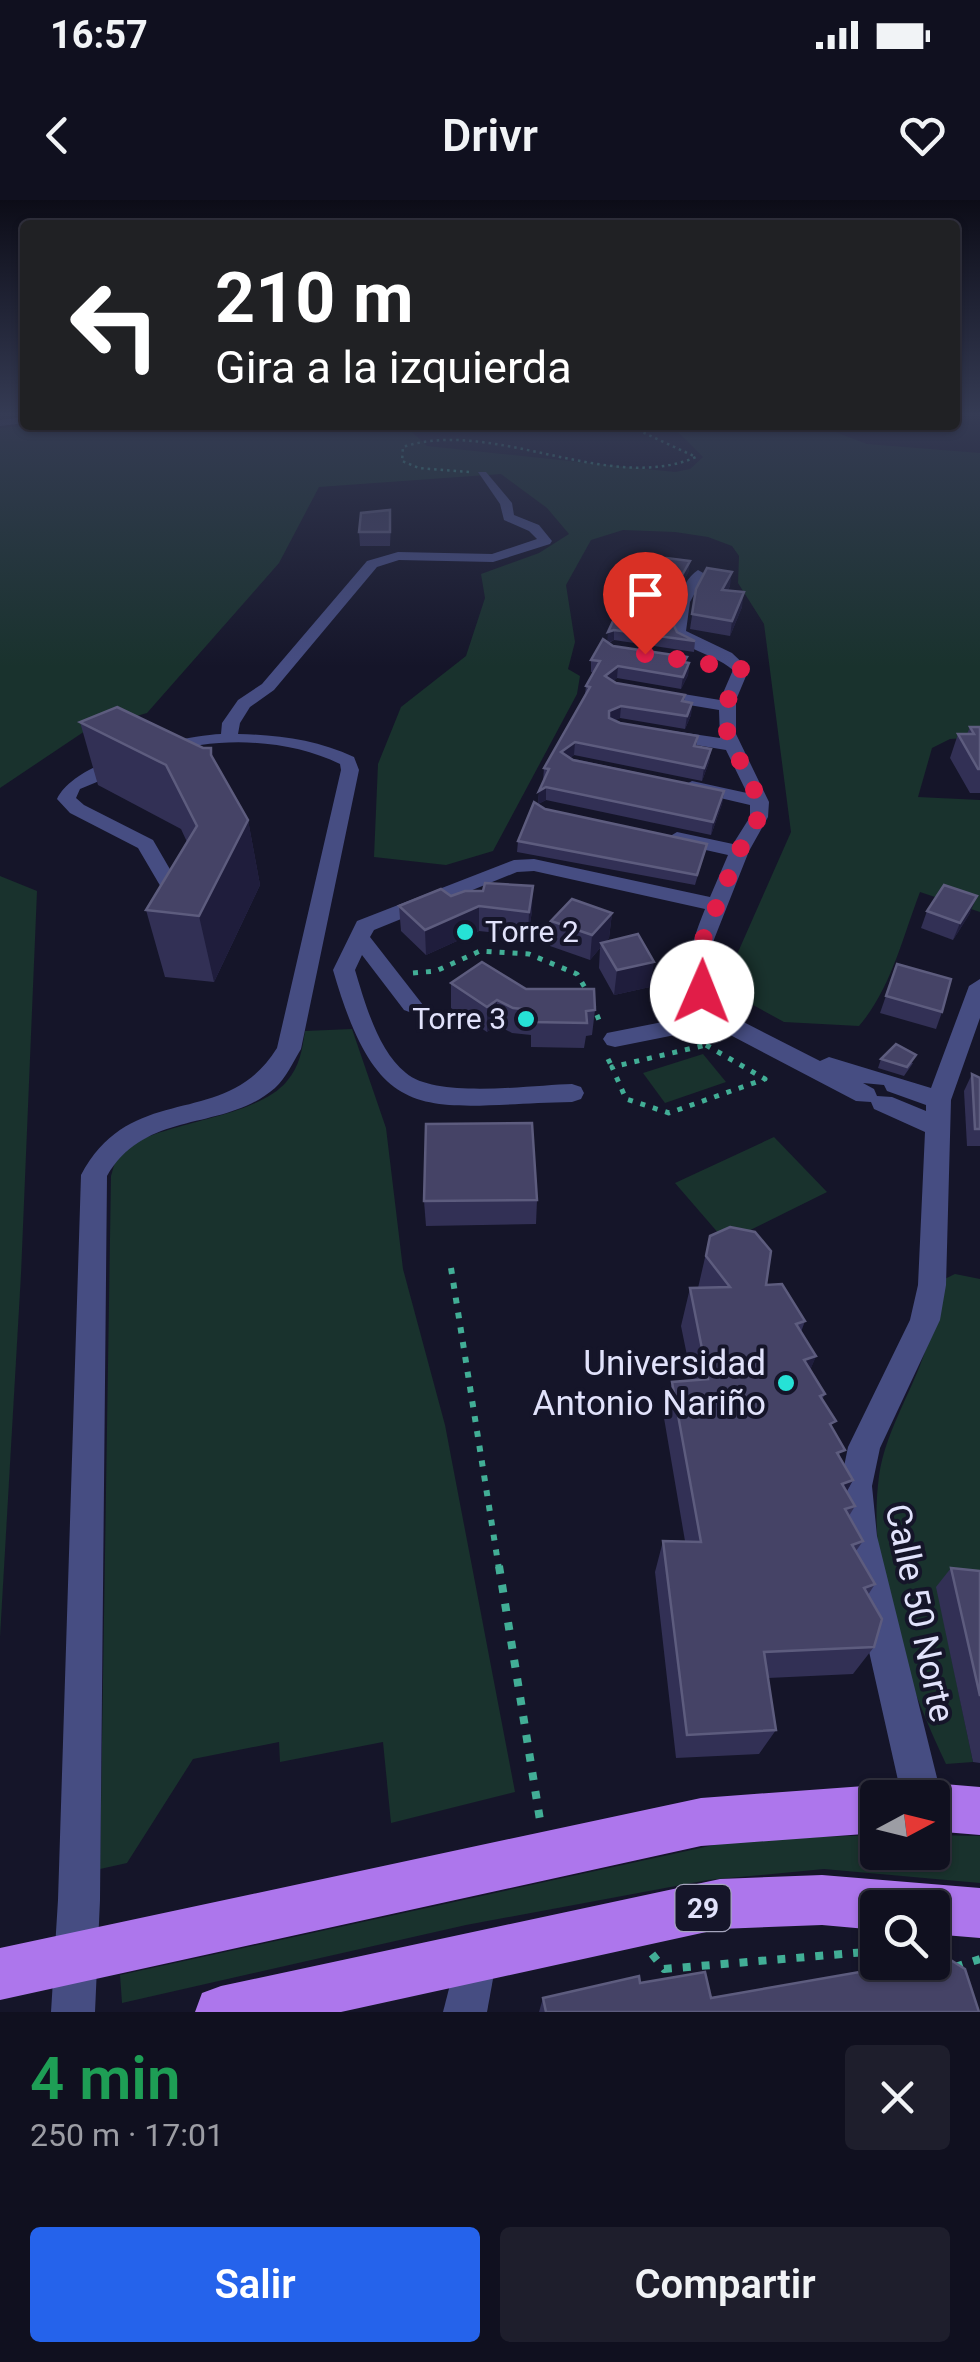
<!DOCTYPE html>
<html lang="es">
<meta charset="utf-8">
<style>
body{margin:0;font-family:Roboto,sans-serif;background:#1e1e2c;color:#f1f3f6;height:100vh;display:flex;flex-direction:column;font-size:38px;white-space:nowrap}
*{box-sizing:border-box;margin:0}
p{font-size:32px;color:#9c9da4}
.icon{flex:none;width:55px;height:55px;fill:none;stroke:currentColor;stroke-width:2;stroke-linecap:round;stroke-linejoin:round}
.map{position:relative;height:1812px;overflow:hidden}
.details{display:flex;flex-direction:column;background:#10101f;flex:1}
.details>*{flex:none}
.banner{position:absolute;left:20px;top:20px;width:940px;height:210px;border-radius:10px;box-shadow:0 2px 8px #0004,0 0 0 2px #30303d;background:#202124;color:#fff;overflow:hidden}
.needle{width:65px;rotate:83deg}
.buttons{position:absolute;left:860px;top:1580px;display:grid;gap:20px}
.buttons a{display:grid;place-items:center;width:90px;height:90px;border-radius:10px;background:#10101f;box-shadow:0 2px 8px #0004,0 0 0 2px #30303d;font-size:50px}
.pin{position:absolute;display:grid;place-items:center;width:85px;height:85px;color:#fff;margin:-102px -42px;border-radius:50% 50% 50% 0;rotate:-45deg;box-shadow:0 0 10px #0007}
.pin .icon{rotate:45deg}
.me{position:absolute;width:110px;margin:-55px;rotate:1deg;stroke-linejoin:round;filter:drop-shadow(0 0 8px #0008)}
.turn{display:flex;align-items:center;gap:35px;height:210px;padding:0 30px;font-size:45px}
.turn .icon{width:130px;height:130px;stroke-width:2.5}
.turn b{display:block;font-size:70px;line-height:85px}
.round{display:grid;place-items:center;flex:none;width:105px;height:105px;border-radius:10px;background:#1e1e2c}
.summary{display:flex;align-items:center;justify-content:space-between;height:170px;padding:0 30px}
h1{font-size:60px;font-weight:600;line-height:75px;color:#1e9e55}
.button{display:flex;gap:20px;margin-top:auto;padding:20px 30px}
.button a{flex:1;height:115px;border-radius:10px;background:#2563eb;color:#fff;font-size:40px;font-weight:600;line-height:115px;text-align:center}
.button a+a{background:#1e1e2c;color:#f1f3f6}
.status{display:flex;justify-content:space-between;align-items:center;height:70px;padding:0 50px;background:#10101f;direction:ltr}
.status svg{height:28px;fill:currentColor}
header{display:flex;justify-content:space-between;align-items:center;height:130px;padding:0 30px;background:#10101f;font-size:45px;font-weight:600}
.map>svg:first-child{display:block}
.green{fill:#19322d}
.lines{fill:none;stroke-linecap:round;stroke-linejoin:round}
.path-far3{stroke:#42ae96;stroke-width:2.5;stroke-dasharray:2.5 4;stroke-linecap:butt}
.path-far2{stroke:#42ae96;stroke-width:5;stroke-dasharray:5 8;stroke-linecap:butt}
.path-far1{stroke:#42ae96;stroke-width:6;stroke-dasharray:6 9;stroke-linecap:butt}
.path{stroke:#42ae96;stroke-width:8;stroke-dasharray:8 11;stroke-linecap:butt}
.minor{fill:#464d82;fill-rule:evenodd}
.major{fill:#ad76ec;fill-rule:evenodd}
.wall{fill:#323055}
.shaded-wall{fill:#1f1d3c}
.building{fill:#454366;stroke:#5d5c7e;stroke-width:2.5}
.route{stroke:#e11d48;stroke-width:18;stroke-dasharray:0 32.4}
.poi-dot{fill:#26e2d6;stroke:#151529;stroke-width:4}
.labels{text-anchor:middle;stroke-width:8;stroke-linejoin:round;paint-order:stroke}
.shield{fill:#151529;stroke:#a4a4bc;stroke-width:2.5}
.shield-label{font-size:28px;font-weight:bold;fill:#e1e2fb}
.poi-label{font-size:30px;fill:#e1e2fb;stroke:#151529;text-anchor:start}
.near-poi-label{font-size:35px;fill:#e1e2fb;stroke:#151529;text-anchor:end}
.near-street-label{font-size:35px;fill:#e1e2fb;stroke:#151529}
</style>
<div class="status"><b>16:57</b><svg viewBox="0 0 49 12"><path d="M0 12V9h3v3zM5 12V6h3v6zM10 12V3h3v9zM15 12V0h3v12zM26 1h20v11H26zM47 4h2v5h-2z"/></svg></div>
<header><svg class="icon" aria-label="back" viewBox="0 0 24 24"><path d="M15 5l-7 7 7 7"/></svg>Drivr<svg class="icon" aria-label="heart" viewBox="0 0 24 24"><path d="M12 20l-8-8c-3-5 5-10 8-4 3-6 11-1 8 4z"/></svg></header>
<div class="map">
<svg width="980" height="1812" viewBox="0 0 980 1812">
<rect width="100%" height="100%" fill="#151529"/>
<g class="green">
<path d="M 37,225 L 423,225 L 412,232 L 427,246 L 675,272 L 690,269 L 703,257 L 671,225 L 817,225 L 867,244 L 980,253 L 980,537 L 950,539 L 932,548 L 918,597 L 980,600 L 980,712 L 920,692 C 903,736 891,789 859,826 L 784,822 L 744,800 L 731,768 L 791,632 L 764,424 L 738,383 L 739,356 L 732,346 L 708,337 L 675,332 L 623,330 L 591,340 L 566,385 L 575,442 L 568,469 L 580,476 L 577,494 L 493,651 L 446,665 L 374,657 L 378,564 L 401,507 L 466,456 L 485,398 L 481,374 L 539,353 L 569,334 L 547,308 L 501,274 L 319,287 L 279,363 L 147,513 L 85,531 L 0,588 L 0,228 Z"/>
<path d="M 0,676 L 37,691 L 21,1074 L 0,1437 Z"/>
<path d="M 352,829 L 386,928 L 403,1069 L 445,1225 L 515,1592 L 391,1623 L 383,1542 L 280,1562 L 279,1542 L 193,1559 L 127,1663 L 100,1669 L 111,976 C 113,970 115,959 119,955 C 146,922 255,921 287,881 C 300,866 302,850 305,831 Z"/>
<path d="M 703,854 L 726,882 L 665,903 L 643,873 Z"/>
<path d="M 774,937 L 827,992 L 726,1042 L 675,983 Z"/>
<path d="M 955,1074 L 980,1079 L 980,1393 L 937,1388 L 973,1562 L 946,1564 C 906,1478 866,1374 879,1276 C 886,1227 917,1185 929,1138 C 933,1122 931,1102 932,1085 Z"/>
<path d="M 877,1635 L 878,1652 L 932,1652 L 933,1635 L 980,1636 L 980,1683 L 824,1669 L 708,1680 L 466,1725 L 122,1803 L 120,1775 L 737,1640 Z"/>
</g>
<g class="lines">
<path class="path-far3" d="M 469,272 L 419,268 L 402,261 L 403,247 C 493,217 610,295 696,257 L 627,225"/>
<g class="path-far2">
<path d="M 413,773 L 436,771 L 480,751 L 529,754 L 577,774 L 588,793"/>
<path d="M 592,803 L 601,825"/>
<path d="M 706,845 L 765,879 L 669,913 L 626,899 L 612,867 Z"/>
<path d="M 608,859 L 612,867"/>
</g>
<path class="path-far1" d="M 451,1068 L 499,1369"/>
<g class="path">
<path d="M 499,1366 L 540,1620"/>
<path d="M 652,1754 L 664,1769 L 878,1751"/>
<path d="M 955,1767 L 980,1759"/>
</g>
<g class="minor">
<path d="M 25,217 L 25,223 L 0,226 L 0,220 Z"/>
<path d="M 478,272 L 486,272 L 512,303 L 514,315 L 539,325 L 552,341 L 550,344 L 493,362 L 399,360 L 377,367 L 274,490 L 250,507 L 240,523 L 238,534 C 279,535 317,540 354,557 L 359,570 L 301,849 C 293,862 286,878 275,888 C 223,933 147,908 107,976 L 100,1700 L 95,1812 L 51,1812 L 58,1700 L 81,975 C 133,878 225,932 277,848 L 341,570 L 340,564 C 289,539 219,536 165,553 C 136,562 108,578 80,589 L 76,598 L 84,605 L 153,640 L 182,690 L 172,696 L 165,694 L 138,648 L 70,613 L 57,599 C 75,560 179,536 221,534 L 222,523 L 238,500 L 262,484 L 367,361 L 398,352 L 492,354 L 537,339 L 529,331 L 504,320 L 500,304 Z"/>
<path d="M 698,370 L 705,374 L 690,402 L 686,431 L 732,453 L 749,469 L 736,500 L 736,534 L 769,602 L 768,617 L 749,651 L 713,742 L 712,793 L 726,813 L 820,861 L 829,857 L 931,888 L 969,786 L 980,779 L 980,818 L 951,900 L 946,1085 L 940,1120 L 880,1248 L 872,1286 L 877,1336 L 942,1598 L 932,1613 L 932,1598 L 902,1598 L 843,1336 L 840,1286 L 848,1247 L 910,1120 L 918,1085 L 925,932 L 874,909 L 871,902 L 856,901 L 715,827 L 615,847 L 607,845 L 603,839 L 607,833 L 703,814 C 680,778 690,746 705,709 L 534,671 L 517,672 L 374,730 L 370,737 L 423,805 L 412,813 L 404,810 L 362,755 L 355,770 C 365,803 378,851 406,873 C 436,899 531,885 572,884 L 581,887 L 584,893 L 581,899 L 572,902 C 426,905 380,933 333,770 L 357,721 L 514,660 L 534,659 L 710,697 L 728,655 L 670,642 L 667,638 L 677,632 L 733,644 L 750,617 L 750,605 L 686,590 L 683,586 L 692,581 L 747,593 L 726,550 L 666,540 L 657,535 L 666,530 L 720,538 L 719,510 L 653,499 L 645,494 L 653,489 L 720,500 L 733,470 C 705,446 655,450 676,402 C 681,391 688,376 698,370 ZM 863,883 L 884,885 L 887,891 L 926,905 L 926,911 L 892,897 L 877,896 L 874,889 Z"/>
<path d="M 476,1736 L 491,1742 L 497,1757 L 487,1812 L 443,1812 L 461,1742 Z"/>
</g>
<g class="major">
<path d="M 932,1583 L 980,1587 L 980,1635 L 932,1631 L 932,1598 L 912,1598 L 915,1590 Z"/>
<path d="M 878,1585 L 895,1592 L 897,1598 L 878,1598 L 878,1633 L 701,1646 L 0,1800 L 0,1748 L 701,1598 Z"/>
<path d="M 822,1675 L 980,1688 L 980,1738 L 932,1734 L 932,1708 L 878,1708 L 878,1730 L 822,1725 L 720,1729 L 341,1812 L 195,1812 L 202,1793 L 221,1786 L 720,1679 Z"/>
</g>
</g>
<g class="wall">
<path d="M 391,323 L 390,346 L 360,346 L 359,332 Z"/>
<path d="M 689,371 L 676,395 L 669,416 L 677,432 L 695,441 L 694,452 L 614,440 L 609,443 L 613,446 L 687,457 L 686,462 L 689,463 L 688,475 L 681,489 L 617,478 L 613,481 L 616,483 L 685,495 L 684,501 L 692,503 L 691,515 L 685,529 L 620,518 L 615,520 L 620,523 L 698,536 L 696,547 L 711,549 L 709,562 L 702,581 L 574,555 L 570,558 L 724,591 L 722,604 L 711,635 L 546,600 L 538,604 L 539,591 L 543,581 L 544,568 L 585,494 L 586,486 L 594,473 L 591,472 L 591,460 L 608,442 L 608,432 Z"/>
<path d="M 730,386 L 728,390 L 742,407 L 730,436 L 690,429 L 696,389 Z"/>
<path d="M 80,522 L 203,548 L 211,548 L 213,559 L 248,620 L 260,685 L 214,782 L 165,777 L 146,710 L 187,642 L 181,629 L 98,585 Z"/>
<path d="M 970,527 L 980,527 L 980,593 L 970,593 L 950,558 L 958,534 L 967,534 Z"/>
<path d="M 545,609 L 707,644 L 695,685 L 517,652 L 518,641 Z"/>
<path d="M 451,696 L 532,711 L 528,736 L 479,731 L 426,755 L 401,731 L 399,706 Z"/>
<path d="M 927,711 L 970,713 L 953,740 L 921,728 Z"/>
<path d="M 612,713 L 609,738 L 606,741 L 650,787 L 614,795 L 599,768 L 600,748 L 590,760 L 550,746 L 551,721 Z"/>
<path d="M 897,764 L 942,812 L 936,829 L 880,813 Z"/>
<path d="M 451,783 L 526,789 L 595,810 L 592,835 L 586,836 L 584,848 L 531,847 L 531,835 L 512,833 L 497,825 L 487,832 L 451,808 Z"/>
<path d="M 881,859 L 913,863 L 904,876 L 878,868 Z"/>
<path d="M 972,874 L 980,878 L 980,946 L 967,946 L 964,891 Z"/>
<path d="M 537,1000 L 536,1024 L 426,1026 L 424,1001 Z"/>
<path d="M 710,1036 L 805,1121 L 801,1132 L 816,1156 L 810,1170 L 825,1194 L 822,1200 L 841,1259 L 853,1280 L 847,1291 L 855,1306 L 849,1316 L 863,1341 L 856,1351 L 875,1384 L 868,1395 L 874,1447 L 853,1474 L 768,1478 L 776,1530 L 759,1554 L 676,1558 L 655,1372 L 663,1341 L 685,1341 L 664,1218 L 672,1182 L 692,1180 L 681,1126 L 690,1088 L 698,1088 Z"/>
<path d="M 951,1368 L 980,1371 L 980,1563 L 973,1562 L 936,1387 Z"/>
<path d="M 640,1783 L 711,1798 L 979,1812 L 539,1812 L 543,1798 Z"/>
</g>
<g class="shaded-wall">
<path d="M 690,361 L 689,371 L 676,395 L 667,424 L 668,413 L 677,384 Z"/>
<path d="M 732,372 L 730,386 L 720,404 L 722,390 Z"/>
<path d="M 744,392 L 742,407 L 730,436 L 732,421 Z"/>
<path d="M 614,430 L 614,440 L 607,443 L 608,432 Z"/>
<path d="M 689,463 L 688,475 L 681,489 L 683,477 Z"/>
<path d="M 618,466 L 617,478 L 604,488 L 605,476 Z"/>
<path d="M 692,503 L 691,515 L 685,529 L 687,516 Z"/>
<path d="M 621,506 L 620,518 L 608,524 L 609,511 Z"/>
<path d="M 575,542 L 574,555 L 560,565 L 561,552 Z"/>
<path d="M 711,549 L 709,562 L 702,581 L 704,568 Z"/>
<path d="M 546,587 L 546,600 L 538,604 L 539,591 Z"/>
<path d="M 724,591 L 722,604 L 711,635 L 713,622 Z"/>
<path d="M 248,620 L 260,685 L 214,782 L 199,716 Z"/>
<path d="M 533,686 L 532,711 L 528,736 L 529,712 Z"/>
<path d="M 977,696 L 970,713 L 953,740 L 960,723 Z"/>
<path d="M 479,706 L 479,731 L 426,755 L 425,730 Z"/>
<path d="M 612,713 L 609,738 L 603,746 L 601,743 L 600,748 L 590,760 L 592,735 Z"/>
<path d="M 654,762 L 650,787 L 614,795 L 617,770 Z"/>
<path d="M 497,800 L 497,825 L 487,832 L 487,807 Z"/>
<path d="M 816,1156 L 801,1192 L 804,1160 Z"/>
<path d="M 853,1280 L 835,1313 L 842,1284 Z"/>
</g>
<g class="building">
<path d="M 390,310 L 390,332 L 359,332 L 361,313 Z"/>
<path d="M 666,358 L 690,361 L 677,384 L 668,413 L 677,432 L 695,441 L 614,430 L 608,432 L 630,384 L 650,375 Z"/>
<path d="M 707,368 L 732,372 L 722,390 L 744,392 L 732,421 L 692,414 L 696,389 Z"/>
<path d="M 603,439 L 613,446 L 687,457 L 684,462 L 689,463 L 683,477 L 618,466 L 605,476 L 616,483 L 685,495 L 682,501 L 692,503 L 687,516 L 621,506 L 609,511 L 609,518 L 620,523 L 698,536 L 694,546 L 711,549 L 704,568 L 575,542 L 561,552 L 573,560 L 724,591 L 713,622 L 546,587 L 539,591 L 549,569 L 544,568 L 590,487 L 586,486 L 600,461 L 591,460 Z"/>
<path d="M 117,507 L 203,548 L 211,548 L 211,555 L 248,620 L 199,716 L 146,710 L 197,626 L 166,565 L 80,522 Z"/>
<path d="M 970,527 L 980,527 L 980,569 L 978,569 L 958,534 L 974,534 Z"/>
<path d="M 534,602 L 545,609 L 707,644 L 697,675 L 518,641 Z"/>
<path d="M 485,683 L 533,686 L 529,712 L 479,706 L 425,730 L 399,706 L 441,689 L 451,696 L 465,691 L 483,691 Z"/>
<path d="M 944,685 L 977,696 L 960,723 L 927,711 Z"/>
<path d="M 572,699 L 612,713 L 592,735 L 551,721 Z"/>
<path d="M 638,734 L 654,762 L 617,770 L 601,743 Z"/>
<path d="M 482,762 L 526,789 L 594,789 L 595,810 L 586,811 L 587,823 L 532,822 L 532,810 L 513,808 L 497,800 L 487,807 L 451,783 Z"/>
<path d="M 897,764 L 951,779 L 942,812 L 886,796 Z"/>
<path d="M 896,844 L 916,855 L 907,867 L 881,859 Z"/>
<path d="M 972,874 L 980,878 L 980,929 L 975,929 Z"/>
<path d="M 532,923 L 537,1000 L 424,1001 L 426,924 Z"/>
<path d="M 730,1027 L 755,1032 L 771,1051 L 766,1085 L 782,1084 L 805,1121 L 796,1124 L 816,1156 L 804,1160 L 825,1194 L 820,1196 L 836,1221 L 830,1224 L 845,1250 L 837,1253 L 853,1280 L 842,1284 L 855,1306 L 845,1309 L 863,1341 L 852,1345 L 875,1384 L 864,1388 L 882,1419 L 874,1447 L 764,1452 L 776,1530 L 687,1535 L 663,1341 L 701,1342 L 672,1182 L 708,1179 L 690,1088 L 730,1087 L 706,1056 L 710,1036 Z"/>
<path d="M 951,1368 L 980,1371 L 980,1496 Z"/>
<path d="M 946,1757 L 965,1769 L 979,1812 L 546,1812 L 543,1798 L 639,1776 L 640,1783 L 705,1772 L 711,1798 L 917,1762 L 932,1762 L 932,1760 Z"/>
</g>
<linearGradient id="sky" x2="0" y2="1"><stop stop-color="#0c0c17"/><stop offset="0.46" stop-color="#353b54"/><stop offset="1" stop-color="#353b54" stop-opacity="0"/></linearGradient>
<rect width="980" height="467" fill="url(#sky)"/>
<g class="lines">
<path class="route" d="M 645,454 L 741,469 L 728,500 L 727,534 L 760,602 L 759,617 L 739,651 L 702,742 L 702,792"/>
</g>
<g class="poi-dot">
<circle cx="465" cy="732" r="10"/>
<circle cx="526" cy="819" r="10"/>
<circle cx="786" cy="1183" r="10"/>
</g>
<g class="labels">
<rect class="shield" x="675.5" y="1685" width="55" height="46" rx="8"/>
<g class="shield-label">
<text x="703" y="1718">29</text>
</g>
<g class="poi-label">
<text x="485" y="742">Torre 2</text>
<text x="506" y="829" text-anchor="end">Torre 3</text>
</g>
<g class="near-poi-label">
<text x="766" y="1175">Universidad<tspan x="766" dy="40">Antonio Nariño</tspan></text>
</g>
<g class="near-street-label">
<text transform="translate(920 1413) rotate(78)" y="12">Calle 50 Norte</text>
</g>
</g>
</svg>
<div class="buttons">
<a><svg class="needle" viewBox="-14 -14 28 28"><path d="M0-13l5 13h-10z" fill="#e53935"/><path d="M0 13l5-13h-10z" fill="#9c9da4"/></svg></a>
<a><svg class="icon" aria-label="search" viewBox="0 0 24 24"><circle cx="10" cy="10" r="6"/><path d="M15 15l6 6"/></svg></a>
</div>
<div class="pin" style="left:645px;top:454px;background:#d93025"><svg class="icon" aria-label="arrive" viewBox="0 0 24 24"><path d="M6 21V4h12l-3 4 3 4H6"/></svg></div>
<svg class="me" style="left:702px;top:792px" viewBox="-20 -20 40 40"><circle r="19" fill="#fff"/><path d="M0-13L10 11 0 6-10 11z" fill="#e11d48"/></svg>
<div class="banner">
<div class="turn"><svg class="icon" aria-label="left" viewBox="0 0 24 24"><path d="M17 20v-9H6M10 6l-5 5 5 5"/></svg><div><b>210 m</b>Gira a la izquierda</div></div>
</div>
</div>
<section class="details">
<div class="summary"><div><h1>4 min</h1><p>250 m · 17:01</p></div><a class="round"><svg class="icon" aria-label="close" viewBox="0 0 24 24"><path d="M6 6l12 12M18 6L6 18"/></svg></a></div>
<div class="button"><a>Salir</a><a>Compartir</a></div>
</section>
